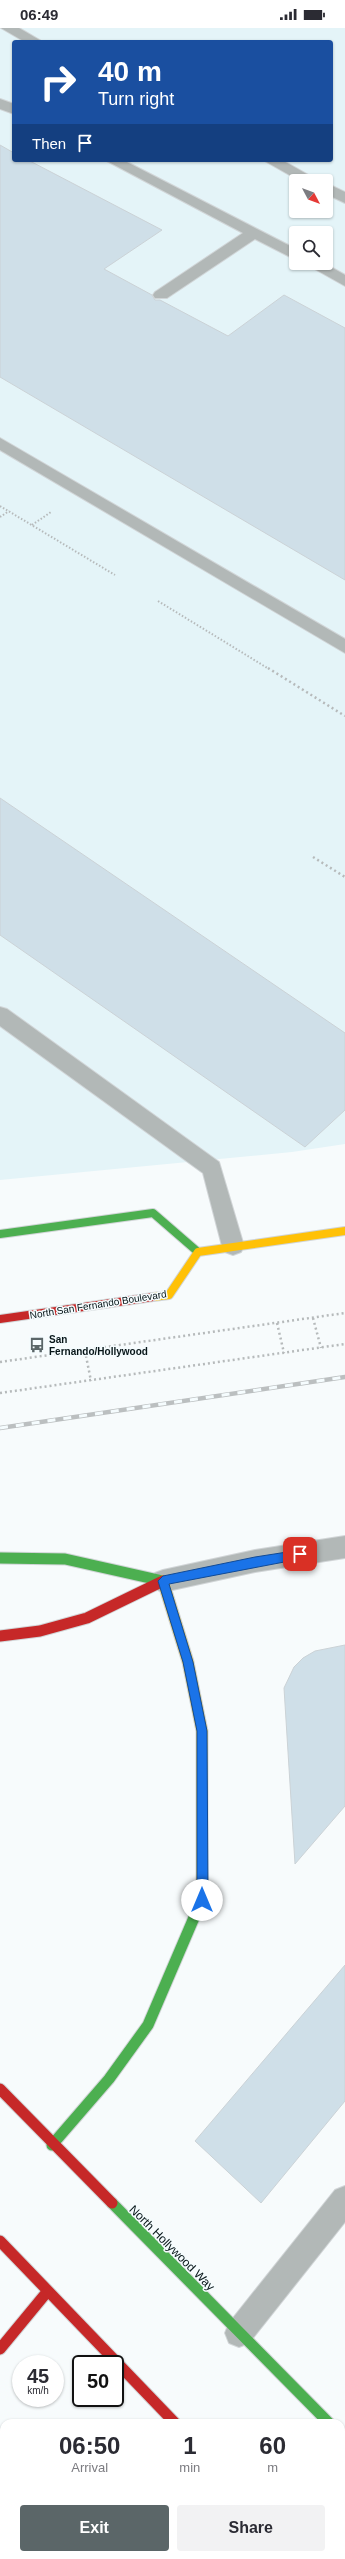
<!DOCTYPE html>
<style>
body{margin:0;font-family:Helvetica,sans-serif;background:#f2f2f3;color:#2b2b33;height:100vh;display:flex;flex-direction:column;font-size:15px;white-space:nowrap}
*{box-sizing:border-box;margin:0}
p{font-size:13px;color:#7c7c81}
.icon{flex:none;width:22px;height:22px;fill:none;stroke:currentColor;stroke-width:2;stroke-linecap:round;stroke-linejoin:round}
.map{position:relative;flex:1;overflow:hidden}
.sheet{position:absolute;left:0px;top:2391px;width:345px;height:140px;display:flex;flex-direction:column;background:#fff;border-radius:12px 12px 0 0;box-shadow:0 1px 3px #0004}
.sheet>*{flex:none}
.banner{position:absolute;left:12px;top:12px;width:321px;height:122px;border-radius:4px;box-shadow:0 1px 3px #0004;background:#1a4fa0;color:#fff;overflow:hidden}
.needle{width:26px;rotate:131deg}
.controls{position:absolute;left:289px;top:146px;display:grid;gap:8px}
.controls a{display:grid;place-items:center;width:44px;height:44px;border-radius:4px;background:#fff;box-shadow:0 1px 3px #0004;font-size:20px}
.speed{position:absolute;left:12px;top:2327px;display:flex;gap:8px;font-size:20px;font-weight:700;text-align:center}
.speed>*{display:grid;place-content:center;width:52px;height:52px;border-radius:50%;background:#fff;box-shadow:0 1px 3px #0004;line-height:1}
.speed small{font-size:10px;font-weight:400}
.speed .limit{border:2px solid #111;border-radius:6px;background:#fff;color:#111}
.pin{position:absolute;display:grid;place-items:center;width:34px;height:34px;color:#fff;margin:-17px;border-radius:8px;box-shadow:0 2px 6px #0006}
.me{position:absolute;width:44px;margin:-22px;rotate:0deg;stroke-linejoin:round;filter:drop-shadow(0 0 3px #0008)}
.turn{display:flex;align-items:center;gap:14px;height:84px;padding:0 20px;font-size:18px}
.turn .icon{width:52px;height:52px;stroke-width:2.5}
.turn b{display:block;font-size:28px;line-height:34px}
.then{display:flex;align-items:center;height:38px;padding:0 20px;background:#0003;gap:8px;font-size:15px}
.eta{display:flex;justify-content:space-evenly;align-items:center;height:68px;text-align:center}
.eta b{font-size:24px;font-weight:800;line-height:28px}
.action{display:flex;gap:8px;margin-top:auto;padding:8px 20px}
.action a{flex:1;height:46px;border-radius:4px;background:#5b6668;color:#fff;font-size:16px;font-weight:800;line-height:46px;text-align:center}
.action a+a{background:#f2f2f3;color:#2b2b33}
.status{display:flex;justify-content:space-between;align-items:center;height:28px;padding:0 20px;background:#fff;direction:ltr}
.status svg{height:11px;fill:currentColor}
.map>svg:first-child{display:block}
.built{fill:#e4f4f8;fill-rule:evenodd}
.building{fill:#cfdfe8;stroke:#cbd2d6}
.lines{fill:none;stroke-linecap:round;stroke-linejoin:round}
.lane-casing{stroke:#d1d5d7;stroke-width:2}
.street-casing{stroke:#d1d5d7;stroke-width:2}
.fast-far1-casing{stroke:#d1d5d7;stroke-width:10}
.fast-casing{stroke:#d1d5d7;stroke-width:13}
.slow-far1-casing{stroke:#d1d5d7;stroke-width:10}
.slow-casing{stroke:#d1d5d7;stroke-width:13}
.jam-far1-casing{stroke:#d1d5d7;stroke-width:10}
.jam-casing{stroke:#d1d5d7;stroke-width:13}
.path-far1{stroke:#b6babb;stroke-width:2;stroke-dasharray:1.5 2;stroke-linecap:butt}
.path{stroke:#b6babb;stroke-width:2.5;stroke-dasharray:2 3;stroke-linecap:butt}
.lane{fill:#b2b8b7;fill-rule:evenodd}
.street{fill:#b2b8b7;fill-rule:evenodd}
.fast-far1{stroke:#4caf50;stroke-width:8}
.fast{stroke:#4caf50;stroke-width:11}
.slow-far1{stroke:#ffc107;stroke-width:8}
.slow{stroke:#ffc107;stroke-width:11}
.jam-far1{stroke:#c62828;stroke-width:8}
.jam{stroke:#c62828;stroke-width:11}
.rail-casing{stroke:#bbbfc0;stroke-width:4.5}
.rail{stroke:#f5fcfe;stroke-width:3;stroke-dasharray:8;stroke-linecap:butt}
.route{fill:#1a73e8;stroke:#114b97}
.labels{text-anchor:middle;stroke-width:3;stroke-linejoin:round;paint-order:stroke}
.street-label{font-size:10px;fill:#071518;stroke:#f5fcfe}
.poi-label{font-size:10px;font-weight:bold;fill:#071518;stroke:#f5fcfe;text-anchor:start}
.near-street-label{font-size:12px;fill:#071518;stroke:#f5fcfe}
</style>
<div class="status"><b>06:49</b><svg viewBox="0 0 49 12"><path d="M0 12V9h3v3zM5 12V6h3v6zM10 12V3h3v9zM15 12V0h3v12zM26 1h20v11H26zM47 4h2v5h-2z"/></svg></div>
<div class="map">
<svg width="345" height="2531" viewBox="0 0 345 2531">
<rect width="100%" height="100%" fill="#f7fbfc"/>
<path class="built" d="M 0,0 L 345,0 L 345,1116 L 292,1124 L 0,1152 ZM 14,14 L 331,14 L 331,132 L 14,132 ZM 296,153 L 326,153 L 326,183 L 296,183 ZM 296,205 L 326,205 L 326,235 L 296,235 Z"/>
<g class="building">
<path d="M 0,117 L 14,125 L 14,132 L 28,132 L 162,202 L 104,241 L 152,267 L 155,272 L 160,272 L 228,308 L 284,267 L 345,300 L 345,552 L 0,349 Z"/>
<path d="M 0,770 L 345,1005 L 345,1082 L 305,1119 L 0,907 Z"/>
<path d="M 345,1617 L 345,1778 L 295,1836 L 284,1660 L 294,1639 L 303,1630 L 315,1623 Z"/>
<path d="M 345,1937 L 345,2073 L 261,2175 L 195,2113 Z"/>
</g>
<g class="lines">
<defs>
<g id="lane">
<path d="M 0,71 L 14,76 L 14,86 L 0,81 Z"/>
<path d="M 105,132 L 123,132 L 296,221 L 296,232 L 255,211 L 167,270 L 155,270 L 153,267 L 155,264 L 243,205 Z"/>
<path d="M 304,235 L 324,235 L 345,247 L 345,258 Z"/>
<path d="M 0,410 L 345,611 L 345,625 L 0,422 Z"/>
<path d="M 0,979 L 7,981 L 219,1134 L 244,1218 L 241,1224 L 233,1227 L 225,1224 L 222,1218 L 203,1145 L 0,998 Z"/>
<path d="M 345,2158 L 345,2194 L 249,2315 L 239,2319 L 229,2315 L 225,2305 L 229,2295 L 335,2162 Z"/>
</g>
<g id="street">
<path d="M 1,0 L 19,0 L 43,14 L 25,14 Z"/>
<path d="M 263,132 L 282,132 L 319,153 L 300,153 Z"/>
<path d="M 326,155 L 345,164 L 345,175 L 326,166 Z"/>
<path d="M 345,1508 L 345,1530 L 255,1544 L 163,1564 L 155,1561 L 151,1553 L 155,1545 L 163,1542 L 255,1522 Z"/>
</g>
<path id="fast-far1" d="M 0,1206 L 153,1185 L 198,1224"/>
<g id="fast">
<path d="M 0,1530 L 65,1531 L 163,1553"/>
<path d="M 52,2117 L 109,2051 L 148,1997 L 202,1871"/>
<path d="M 112,2175 L 329,2395"/>
<path d="M 341,2407 L 345,2411"/>
</g>
<path id="slow-far1" d="M 153,1269 L 169,1267 L 198,1224 L 345,1203"/>
<path id="slow" d="M 163,1553 L 188,1634 L 202,1703 L 202,1871"/>
<path id="jam-far1" d="M 0,1291 L 153,1269"/>
<g id="jam">
<path d="M 0,1608 L 40,1603 L 87,1590 L 163,1553"/>
<path d="M 0,2061 L 112,2175"/>
<path d="M 0,2213 L 175,2395"/>
<path d="M 0,2321 L 47,2264"/>
<path d="M 303,2527 L 307,2531"/>
</g>
</defs>
<use href="#lane" class="lane-casing"/>
<use href="#street" class="street-casing"/>
<use href="#fast-far1" class="fast-far1-casing"/>
<use href="#fast" class="fast-casing"/>
<use href="#slow-far1" class="slow-far1-casing"/>
<use href="#slow" class="slow-casing"/>
<use href="#jam-far1" class="jam-far1-casing"/>
<use href="#jam" class="jam-casing"/>
<g class="path-far1">
<path d="M 0,478 L 115,547"/>
<path d="M 0,489 L 9,483"/>
<path d="M 32,497 L 51,484"/>
<path d="M 158,573 L 269,641"/>
</g>
<g class="path">
<path d="M 268,640 L 345,688"/>
<path d="M 313,829 L 345,849"/>
<path d="M 313,1290 L 321,1320"/>
<path d="M 277,1295 L 284,1325"/>
<path d="M 85,1323 L 91,1353"/>
<path d="M 0,1334 L 345,1285"/>
<path d="M 0,1365 L 345,1316"/>
</g>
<use href="#lane" class="lane"/>
<use href="#street" class="street"/>
<use href="#fast-far1" class="fast-far1"/>
<use href="#fast" class="fast"/>
<use href="#slow-far1" class="slow-far1"/>
<use href="#slow" class="slow"/>
<use href="#jam-far1" class="jam-far1"/>
<use href="#jam" class="jam"/>
<defs>
<path id="rail" d="M 0,1400 L 345,1349"/>
</defs>
<use href="#rail" class="rail-casing"/>
<use href="#rail" class="rail"/>
</g>
<path class="route" d="M 300,1522 L 305,1526 L 300,1531 L 169,1556 L 193,1634 L 207,1703 L 208,1872 L 202,1878 L 197,1872 L 197,1703 L 183,1634 L 158,1553 L 163,1548 L 255,1529 Z"/>
<defs>
<symbol id="bus-bare" viewBox="-9 -9 18 18"><path d="M-5-6H5V4H4V6H2V4H-2V6H-4V4H-5ZM-3.5-4V0h7V-4ZM-3.5 1.2v1.5H-2V1.2ZM2 1.2v1.5H3.5V1.2Z" fill="#5b6668" stroke="#f5fcfe" stroke-width="2.5" paint-order="stroke"/></symbol>
</defs>
<g fill-rule="evenodd">
<use href="#bus-bare" x="26" y="1306" width="22" height="22"/>
</g>
<g class="labels">
<g class="street-label">
<text transform="translate(98 1276) rotate(-9)" y="4">North San Fernando Boulevard</text>
</g>
<g class="poi-label">
<text x="49" y="1315">San<tspan x="49" dy="12">Fernando/Hollywood</tspan></text>
</g>
<g class="near-street-label">
<text transform="translate(172 2220) rotate(45)" y="4">North Hollywood Way</text>
</g>
</g>
</svg>
<div class="controls">
<a><svg class="needle" viewBox="-14 -14 28 28"><path d="M0-13l5 13h-10z" fill="#e53935"/><path d="M0 13l5-13h-10z" fill="#7c7c81"/></svg></a>
<a><svg class="icon" aria-label="search" viewBox="0 0 24 24"><circle cx="10" cy="10" r="6"/><path d="M15 15l6 6"/></svg></a>
</div>
<div class="speed"><div>45<small>km/h</small></div><div class="limit">50</div></div>
<div class="pin" style="left:300px;top:1526px;background:#d93025"><svg class="icon" aria-label="arrive" viewBox="0 0 24 24"><path d="M6 21V4h12l-3 4 3 4H6"/></svg></div>
<svg class="me" style="left:202px;top:1872px" viewBox="-20 -20 40 40"><circle r="19" fill="#fff"/><path d="M0-13L10 11 0 6-10 11z" fill="#1a73e8"/></svg>
<div class="banner">
<div class="turn"><svg class="icon" aria-label="right" viewBox="0 0 24 24"><path d="M7 20v-9h11M14 6l5 5-5 5"/></svg><div><b>40 m</b>Turn right</div></div>
<div class="then">Then<svg class="icon" aria-label="arrive" viewBox="0 0 24 24"><path d="M6 21V4h12l-3 4 3 4H6"/></svg></div>
</div>
<section class="sheet">
<div class="eta">
<div><b>06:50</b><p>Arrival</p></div>
<div><b>1</b><p>min</p></div>
<div><b>60</b><p>m</p></div>
</div>
<div class="action"><a>Exit</a><a>Share</a></div>
</section>
</div>
